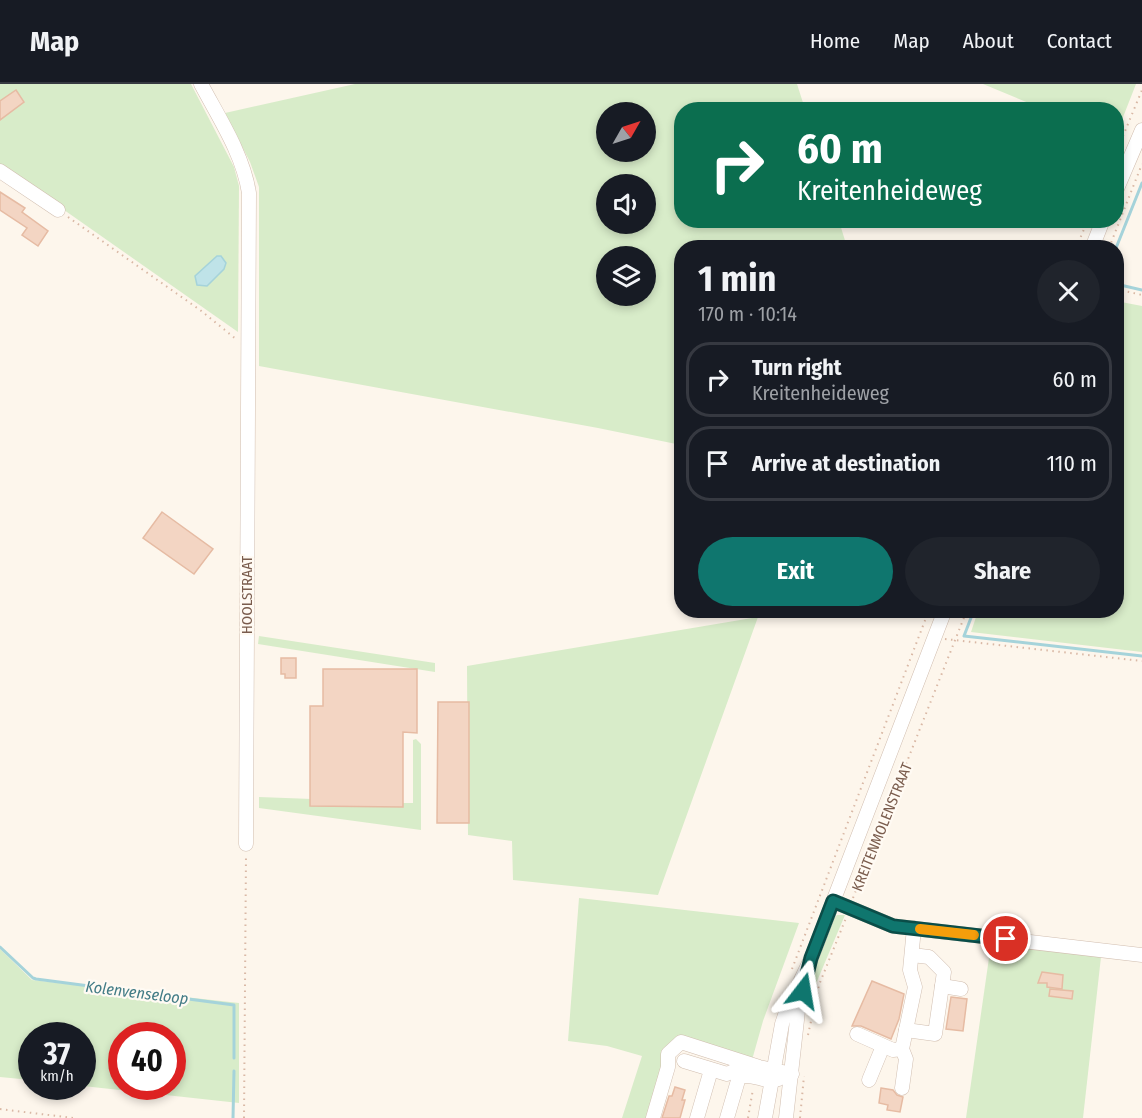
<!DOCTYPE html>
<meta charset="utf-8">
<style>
body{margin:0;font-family:"Fira Sans Condensed",sans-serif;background:#20242c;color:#f1f3f6;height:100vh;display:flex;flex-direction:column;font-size:22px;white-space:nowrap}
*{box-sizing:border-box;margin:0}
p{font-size:20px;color:#9ea1a6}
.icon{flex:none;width:33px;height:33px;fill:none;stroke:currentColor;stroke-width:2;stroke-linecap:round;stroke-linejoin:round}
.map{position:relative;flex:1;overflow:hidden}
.sheet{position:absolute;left:674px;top:156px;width:450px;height:378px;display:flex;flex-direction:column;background:#171b24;border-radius:24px;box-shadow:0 3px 9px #0003}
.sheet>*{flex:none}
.hud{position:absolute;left:674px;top:18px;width:450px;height:126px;border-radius:24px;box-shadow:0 3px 9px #0003;background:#0b6e4f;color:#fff;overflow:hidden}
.needle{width:39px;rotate:51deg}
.buttons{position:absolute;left:596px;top:18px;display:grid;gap:12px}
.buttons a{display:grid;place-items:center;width:60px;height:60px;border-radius:50%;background:#171b24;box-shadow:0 3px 9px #0003;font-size:30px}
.speed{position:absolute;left:18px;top:938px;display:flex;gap:12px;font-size:30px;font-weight:700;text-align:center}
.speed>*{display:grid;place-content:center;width:78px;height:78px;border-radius:50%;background:#171b24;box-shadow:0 3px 9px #0003;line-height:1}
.speed small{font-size:15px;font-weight:400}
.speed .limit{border:9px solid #d22;background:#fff;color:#111}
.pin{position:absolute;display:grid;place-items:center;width:51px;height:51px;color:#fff;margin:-26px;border:3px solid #fff;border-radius:50%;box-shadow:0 2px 6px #0007}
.me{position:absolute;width:66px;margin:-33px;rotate:14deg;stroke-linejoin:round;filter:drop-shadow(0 0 4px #0008)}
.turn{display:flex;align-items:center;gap:21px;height:126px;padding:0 24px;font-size:27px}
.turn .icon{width:78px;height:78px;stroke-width:2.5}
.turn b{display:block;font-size:42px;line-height:51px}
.round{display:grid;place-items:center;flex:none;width:63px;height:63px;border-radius:32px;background:#20242c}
.overview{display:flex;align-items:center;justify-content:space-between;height:102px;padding:0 24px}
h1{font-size:36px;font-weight:700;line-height:45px}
.button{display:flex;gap:12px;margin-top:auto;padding:12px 24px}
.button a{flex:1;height:69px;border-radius:36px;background:#0f766e;color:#fff;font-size:24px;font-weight:700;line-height:69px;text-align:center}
.button a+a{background:#20242c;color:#f1f3f6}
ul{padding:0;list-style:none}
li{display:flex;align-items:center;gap:18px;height:75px;margin:0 12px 9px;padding:0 12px;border:3px solid #363941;border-radius:24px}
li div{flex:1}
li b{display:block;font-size:22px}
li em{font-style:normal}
header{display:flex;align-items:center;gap:36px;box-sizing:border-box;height:84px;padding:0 30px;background:#171b24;border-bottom:2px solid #363941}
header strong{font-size:28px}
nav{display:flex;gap:33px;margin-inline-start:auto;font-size:21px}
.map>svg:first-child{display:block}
.green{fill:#d8ecc9;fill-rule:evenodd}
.water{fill:#bfe3e8;stroke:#a5d3da;stroke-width:1.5}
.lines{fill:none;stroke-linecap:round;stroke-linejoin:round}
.stream{stroke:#a5d3da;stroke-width:3}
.building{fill:#f3d5c3;stroke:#e6bba3;stroke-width:1.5}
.minor-casing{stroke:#d1beb0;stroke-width:15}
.path{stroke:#d9b8a5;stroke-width:2;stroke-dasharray:1.5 4.5;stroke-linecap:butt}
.minor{stroke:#fff;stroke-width:14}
.route-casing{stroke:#0a4d48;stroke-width:15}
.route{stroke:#0f766e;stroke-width:10}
.slow{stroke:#f59e0b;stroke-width:10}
.labels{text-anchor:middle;stroke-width:4.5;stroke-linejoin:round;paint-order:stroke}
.street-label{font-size:15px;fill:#7a5c4d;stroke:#fffaf3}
.water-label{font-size:16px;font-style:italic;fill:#437c86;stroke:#fffaf3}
</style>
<header>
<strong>Map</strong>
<nav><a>Home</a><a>Map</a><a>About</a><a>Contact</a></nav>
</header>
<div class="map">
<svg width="1142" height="1034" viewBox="0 0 1142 1034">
<rect width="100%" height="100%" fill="#fdf6ec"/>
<g class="green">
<path d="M 0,0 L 191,0 L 234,83 L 239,102 L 238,248 L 0,81 Z"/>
<path d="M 355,0 L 797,0 L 805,25 L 681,26 L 681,136 L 839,137 L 847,163 L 681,164 L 681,361 L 598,344 L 259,282 L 259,103 L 250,78 L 225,29 ZM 606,28 L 645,28 L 645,68 L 606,68 ZM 606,100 L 645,100 L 645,140 L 606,140 ZM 606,172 L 645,172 L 645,212 L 606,212 Z"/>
<path d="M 983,0 L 1136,0 L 1116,51 L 1116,26 L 1043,25 Z"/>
<path d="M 1116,217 L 1142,222 L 1142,568 L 971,548 L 978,527 L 1116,526 Z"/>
<path d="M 758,533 L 658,811 L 513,796 L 512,757 L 468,751 L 467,582 Z"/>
<path d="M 259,552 L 435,579 L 435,588 L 258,560 Z"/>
<path d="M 416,655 L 421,660 L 421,746 L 259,724 L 259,713 L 312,715 L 313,719 L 413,719 L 413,656 Z"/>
<path d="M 579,814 L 799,839 L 763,937 L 752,976 L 681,955 L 650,1034 L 622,1034 L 642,972 L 607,962 L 568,957 Z"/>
<path d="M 837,831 L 845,831 L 801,935 L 809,899 L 834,834 Z"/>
<path d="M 991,860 L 1101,873 L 1083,1034 L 966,1034 Z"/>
<path d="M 0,865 L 32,896 L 239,919 L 239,1019 L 83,1002 L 82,951 L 32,951 L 31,996 L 0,993 ZM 122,951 L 172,951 L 172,1002 L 122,1002 Z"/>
</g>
<path class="water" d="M 217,172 L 221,172 L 226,179 L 224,185 L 207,202 L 197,201 L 195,192 Z"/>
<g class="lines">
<g class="stream">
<path d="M 1116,164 L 1142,99"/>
<path d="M 1116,200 L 1142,206"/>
<path d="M 974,526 L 964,552 L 1142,572"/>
<path d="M 0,863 L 33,894 L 36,895 L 234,921 L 234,974"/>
<path d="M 233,1034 L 234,987"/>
</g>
</g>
<g class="building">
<path d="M 16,6 L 24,18 L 0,36 L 0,17 Z"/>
<path d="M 0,108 L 25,124 L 22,128 L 48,147 L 38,162 L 22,151 L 27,144 L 0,126 Z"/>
<path d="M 162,428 L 213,465 L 194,490 L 143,454 Z"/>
<path d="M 281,574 L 296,574 L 296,594 L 285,594 L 285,590 L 281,590 Z"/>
<path d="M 323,585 L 417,585 L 417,649 L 403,648 L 403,723 L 310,722 L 310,622 L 323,622 Z"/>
<path d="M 438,618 L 469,618 L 469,739 L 437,739 Z"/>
<path d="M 1042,888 L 1063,891 L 1062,905 L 1047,903 L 1047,899 L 1038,899 Z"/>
<path d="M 872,897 L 904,910 L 899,935 L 891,955 L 861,942 L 852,942 Z"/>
<path d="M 1050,905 L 1073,907 L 1072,915 L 1049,912 Z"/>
<path d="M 951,913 L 967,915 L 963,947 L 946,945 Z"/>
<path d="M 675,1003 L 685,1006 L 682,1016 L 685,1016 L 680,1034 L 662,1034 L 669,1012 L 672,1012 Z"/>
<path d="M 881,1004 L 893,1006 L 897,1011 L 903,1013 L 900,1028 L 887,1026 L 888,1021 L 879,1019 Z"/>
</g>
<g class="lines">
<defs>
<g id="minor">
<path d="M 201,0 C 219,34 243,70 249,109 L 246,760"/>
<path d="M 0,87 L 58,126"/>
<path d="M 1116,107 L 1142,46"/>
<path d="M 1092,164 L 1103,136"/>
<path d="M 833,817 L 893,842 L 1142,871"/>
<path d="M 942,902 L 961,905"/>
<path d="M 906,946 L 935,950 L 944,888 L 929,873 L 912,871"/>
<path d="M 857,950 L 893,966 L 902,965"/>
<path d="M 684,977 L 727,990 L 740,984 L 748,985"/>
<path d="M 869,996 L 883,962"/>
<path d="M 902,1004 L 906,975 L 902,965 L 915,903 L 910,886 L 914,844"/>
<path d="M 653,1034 L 668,983 L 668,970 L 681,958 L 759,983 L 792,990"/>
<path d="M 697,1034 L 711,986"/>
<path d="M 727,1034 L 739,993 C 753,988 765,1000 779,995"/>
<path d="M 765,1034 L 782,940 L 787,925 L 811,875 L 945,526"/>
<path d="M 786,1034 L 798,927 L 804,903"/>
</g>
</defs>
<use href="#minor" class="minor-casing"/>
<g class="path">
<path d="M 1116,69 L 1142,6"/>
<path d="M 68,133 L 200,226 L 236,255"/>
<path d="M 1076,164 L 1088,136"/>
<path d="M 1109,164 L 1142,80"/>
<path d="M 1116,205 L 1142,211"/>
<path d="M 945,555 L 1142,577"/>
<path d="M 853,814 L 967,526"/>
<path d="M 792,885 L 929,526"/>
<path d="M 808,951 L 819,901 L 846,834"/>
<path d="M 0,1025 L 73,1034"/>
<path d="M 244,1034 L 246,770"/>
<path d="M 748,1034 L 753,1005"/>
<path d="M 800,1034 L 804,992"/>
</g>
<use href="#minor" class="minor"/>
</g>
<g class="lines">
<defs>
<path id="route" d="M 803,907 L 811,874 L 833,817 L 893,842 L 1006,855"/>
</defs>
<use href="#route" class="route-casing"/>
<use href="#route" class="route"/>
<path class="slow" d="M 920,845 L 974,851"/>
</g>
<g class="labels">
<g class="street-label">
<text transform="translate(247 511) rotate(-90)" y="5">HOOLSTRAAT</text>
<text transform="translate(882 743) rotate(-68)" y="5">KREITENMOLENSTRAAT</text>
</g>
<g class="water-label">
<text transform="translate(137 908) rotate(7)" y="6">Kolenvenseloop</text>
</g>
</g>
</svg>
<div class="buttons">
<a><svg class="needle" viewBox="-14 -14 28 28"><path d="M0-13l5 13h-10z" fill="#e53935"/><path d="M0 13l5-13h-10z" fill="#9ea1a6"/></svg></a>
<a><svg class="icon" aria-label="sound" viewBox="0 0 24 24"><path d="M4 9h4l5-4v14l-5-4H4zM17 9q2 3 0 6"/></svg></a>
<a><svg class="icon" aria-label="layers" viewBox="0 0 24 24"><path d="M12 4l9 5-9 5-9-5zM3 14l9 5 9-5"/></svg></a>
</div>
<div class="speed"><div>37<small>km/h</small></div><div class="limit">40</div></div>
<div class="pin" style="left:1006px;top:855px;background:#d93025"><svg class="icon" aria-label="arrive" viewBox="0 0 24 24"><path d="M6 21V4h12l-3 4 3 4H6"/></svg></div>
<svg class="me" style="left:803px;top:907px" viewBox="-20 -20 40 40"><path d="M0-17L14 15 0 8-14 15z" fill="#0f766e" stroke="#fff" stroke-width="4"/></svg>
<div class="hud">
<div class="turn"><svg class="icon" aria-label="right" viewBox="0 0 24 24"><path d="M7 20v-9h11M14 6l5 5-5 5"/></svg><div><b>60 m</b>Kreitenheideweg</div></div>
</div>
<section class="sheet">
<div class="overview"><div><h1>1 min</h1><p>170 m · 10:14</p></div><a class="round"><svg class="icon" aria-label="close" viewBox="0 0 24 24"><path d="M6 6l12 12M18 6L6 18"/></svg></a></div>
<ul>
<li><svg class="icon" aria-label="right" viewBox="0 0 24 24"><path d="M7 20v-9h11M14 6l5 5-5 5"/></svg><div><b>Turn right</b><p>Kreitenheideweg</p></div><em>60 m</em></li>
<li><svg class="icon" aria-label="arrive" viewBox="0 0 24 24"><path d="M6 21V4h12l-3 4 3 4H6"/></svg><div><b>Arrive at destination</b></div><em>110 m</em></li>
</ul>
<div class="button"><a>Exit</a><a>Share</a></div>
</section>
</div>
